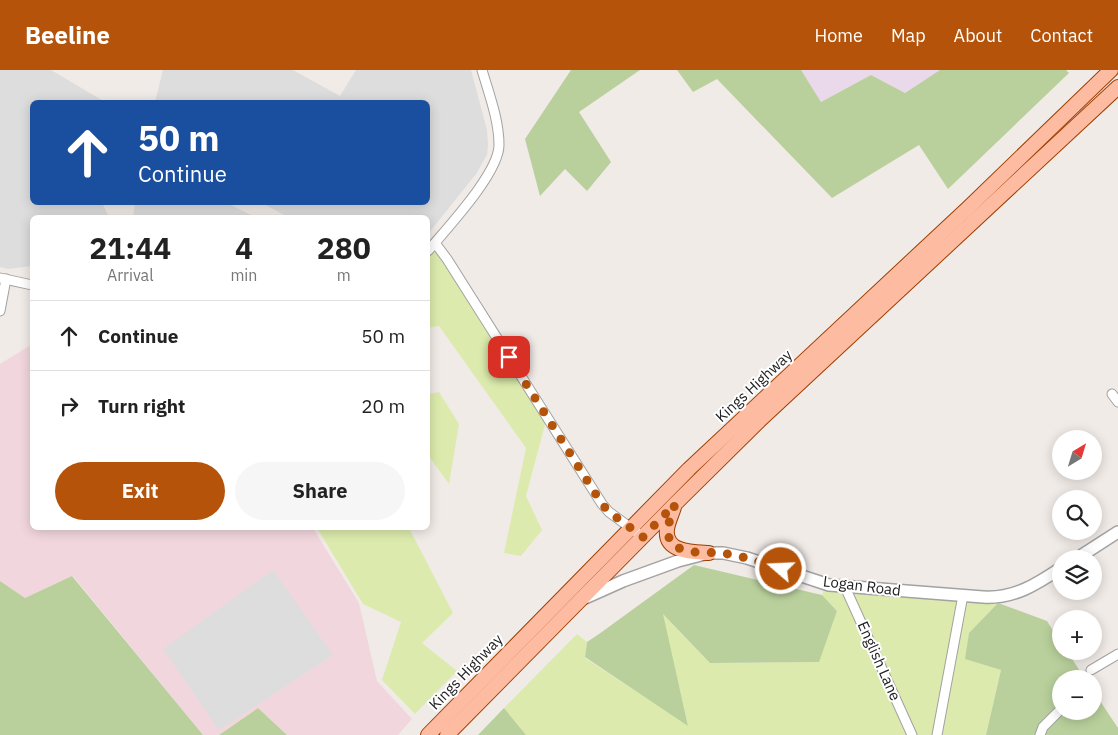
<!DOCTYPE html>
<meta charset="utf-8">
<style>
body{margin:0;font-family:"IBM Plex Sans",sans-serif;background:#f6f6f6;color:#222;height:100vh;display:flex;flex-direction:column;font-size:19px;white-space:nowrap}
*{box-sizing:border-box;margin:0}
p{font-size:16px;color:#767676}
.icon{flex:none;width:28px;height:28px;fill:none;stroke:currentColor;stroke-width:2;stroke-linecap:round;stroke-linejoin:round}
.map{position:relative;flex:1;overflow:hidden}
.details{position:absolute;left:30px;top:145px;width:400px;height:315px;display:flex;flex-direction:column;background:#fff;border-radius:8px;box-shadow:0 2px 12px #0003}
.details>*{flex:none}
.hud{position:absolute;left:30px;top:30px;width:400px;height:105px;border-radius:8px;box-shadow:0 2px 12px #0003;background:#1a4fa0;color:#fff;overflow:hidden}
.needle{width:32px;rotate:38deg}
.fabs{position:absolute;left:1052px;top:360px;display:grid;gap:10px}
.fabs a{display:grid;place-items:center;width:50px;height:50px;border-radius:50%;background:#fff;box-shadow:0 2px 12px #0003;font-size:25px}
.pin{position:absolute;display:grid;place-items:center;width:42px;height:42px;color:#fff;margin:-21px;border-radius:10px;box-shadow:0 2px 8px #0006}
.me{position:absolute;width:55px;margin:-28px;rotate:289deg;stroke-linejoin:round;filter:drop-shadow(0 0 4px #0008)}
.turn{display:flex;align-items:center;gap:18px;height:105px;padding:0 25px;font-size:22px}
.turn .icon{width:65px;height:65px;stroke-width:2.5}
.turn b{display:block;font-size:35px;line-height:42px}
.eta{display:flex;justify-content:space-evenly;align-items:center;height:85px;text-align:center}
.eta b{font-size:30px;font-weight:700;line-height:35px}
.action{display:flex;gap:10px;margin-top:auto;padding:10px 25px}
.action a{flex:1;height:58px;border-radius:30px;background:#b45309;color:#fff;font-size:20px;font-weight:700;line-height:58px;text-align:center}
.action a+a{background:#f6f6f6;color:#222}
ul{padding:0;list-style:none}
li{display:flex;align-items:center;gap:15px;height:70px;padding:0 25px;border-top:1px solid #e0e0e0}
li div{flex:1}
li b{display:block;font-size:19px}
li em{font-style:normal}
header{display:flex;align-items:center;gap:30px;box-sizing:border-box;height:70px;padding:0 25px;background:#b45309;color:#fff}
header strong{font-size:24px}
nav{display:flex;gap:28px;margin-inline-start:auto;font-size:18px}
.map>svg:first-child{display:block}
.commercial{fill:#f1d7dd}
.industrial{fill:#e9d9ea}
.grass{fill:#dcebad}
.forest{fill:#b9d09c}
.parking{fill:#ddd}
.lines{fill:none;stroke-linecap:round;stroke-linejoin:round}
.minor-casing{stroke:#a2a2a2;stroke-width:11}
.tertiary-casing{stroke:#a2a2a2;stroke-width:14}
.primary-casing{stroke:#9d3f00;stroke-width:16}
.minor{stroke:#fff;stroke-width:9}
.tertiary{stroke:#fff;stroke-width:11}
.primary{stroke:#fdbca1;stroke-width:14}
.route{stroke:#b45309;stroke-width:9;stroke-dasharray:0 16.2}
.labels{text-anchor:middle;stroke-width:4;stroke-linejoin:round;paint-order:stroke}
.street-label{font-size:15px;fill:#212121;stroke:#fff}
</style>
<header>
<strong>Beeline</strong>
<nav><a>Home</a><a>Map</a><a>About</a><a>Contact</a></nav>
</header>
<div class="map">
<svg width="1118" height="665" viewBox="0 0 1118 665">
<rect width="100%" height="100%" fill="#f1ebe7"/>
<path class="commercial" d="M 29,276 L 32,277 L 32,458 L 313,458 L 359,533 L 377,611 L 412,649 L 398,665 L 287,665 L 258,638 L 219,665 L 203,665 L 73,506 L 25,528 L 0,511 L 0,294 Z"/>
<path class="industrial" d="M 801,0 L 940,0 L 905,23 L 871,5 L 821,32 Z"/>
<g class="grass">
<path d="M 435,169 L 547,347 L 526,426 L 542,460 L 521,486 L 504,483 L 526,378 L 439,256 L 428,258 L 428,178 Z"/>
<path d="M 439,322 L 459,354 L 449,414 L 428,385 L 428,324 Z"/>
<path d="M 317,458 L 409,458 L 453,543 L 422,573 L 457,601 L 415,644 L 382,610 L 401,552 L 363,534 Z"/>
<path d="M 826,514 L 998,533 L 969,563 L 966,589 L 1001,600 L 986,665 L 526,665 L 504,638 L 577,564 L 587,572 L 585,588 L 688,655 L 662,543 L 710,593 L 818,592 L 837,541 L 822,525 Z"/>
</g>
<g class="forest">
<path d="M 571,0 L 640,0 L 579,42 L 611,92 L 587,121 L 565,99 L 540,126 L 525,69 Z"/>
<path d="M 677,0 L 801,0 L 821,32 L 871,5 L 905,23 L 940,0 L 1066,0 L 1069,3 L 948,119 L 919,75 L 832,128 L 717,9 L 693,22 Z"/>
<path d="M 694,495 L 822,525 L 837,541 L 819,592 L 710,593 L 663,544 L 688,656 L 585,587 L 587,572 L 599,564 Z"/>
<path d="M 72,506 L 203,665 L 0,665 L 0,511 L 25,528 Z"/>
<path d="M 998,533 L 1047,551 L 1061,573 L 1061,581 L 1067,581 L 1085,609 L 1061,609 L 1061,641 L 1094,641 L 1094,622 L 1118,658 L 1118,665 L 986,665 L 1001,600 L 965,589 L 969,563 Z"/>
<path d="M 258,638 L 287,665 L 219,665 Z"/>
<path d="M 504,638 L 526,665 L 478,665 Z"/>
</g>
<g class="parking">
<path d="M 0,0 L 51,0 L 105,32 L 32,32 L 32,132 L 102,133 L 109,147 L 32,148 L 32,196 L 8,199 L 0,197 Z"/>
<path d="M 163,0 L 293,0 L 340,26 L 356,0 L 471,0 L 487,60 L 488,76 L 487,85 L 476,104 L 428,164 L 428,148 L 288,147 L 262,133 L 428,132 L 428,32 L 155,32 Z"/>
<path d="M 135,133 L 227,133 L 255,147 L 133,147 Z"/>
<path d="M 273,500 L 333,585 L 219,660 L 163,579 Z"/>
</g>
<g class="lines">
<defs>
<g id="minor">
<path d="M 435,173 L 447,189 L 602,434 L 609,442 L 643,467"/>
<path d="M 428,181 C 447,158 499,103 499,75 C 499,50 489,24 482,0"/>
<path d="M 0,208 L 32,215"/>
<path d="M 0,241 L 6,209"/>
<path d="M 1112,324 L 1118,332"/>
<path d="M 845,517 L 912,665"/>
<path d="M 1091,600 L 1118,584"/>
<path d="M 937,665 L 963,525"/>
<path d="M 1040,665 L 1043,657 L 1058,642"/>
</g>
<g id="tertiary">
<path d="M 1076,489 L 1118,462"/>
<path d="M 585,528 L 623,511 L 678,491 L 709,483 L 723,483 L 747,488 L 829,515 L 983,527 C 1014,529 1037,514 1061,498"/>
</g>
<g id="primary">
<path d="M 674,437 C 672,444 668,452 667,459 C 664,483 694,482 709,483"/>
<path d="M 428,665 L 689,399 L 968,138 L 1111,0"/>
<path d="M 447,665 L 675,434 L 759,351 L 1118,17"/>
</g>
</defs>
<use href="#minor" class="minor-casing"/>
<use href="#tertiary" class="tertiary-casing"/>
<use href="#primary" class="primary-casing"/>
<use href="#minor" class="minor"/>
<use href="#tertiary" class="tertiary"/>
<use href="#primary" class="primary"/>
</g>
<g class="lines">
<path class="route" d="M 509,287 L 602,434 L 609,442 L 643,467 L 675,434 L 667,459 L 670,472 L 675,477 L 692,482 L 723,483 L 747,488 L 781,499"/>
</g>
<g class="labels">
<g class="street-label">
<text transform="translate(754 316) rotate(-43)" y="5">Kings Highway</text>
<text transform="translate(862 516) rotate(7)" y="5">Logan Road</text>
<text transform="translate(879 591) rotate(66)" y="5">English Lane</text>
<text transform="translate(466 602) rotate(-46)" y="5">Kings Highway</text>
</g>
</g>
</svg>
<div class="fabs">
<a><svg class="needle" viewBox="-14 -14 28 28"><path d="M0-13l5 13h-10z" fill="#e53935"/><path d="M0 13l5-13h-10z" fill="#767676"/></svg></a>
<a><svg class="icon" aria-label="search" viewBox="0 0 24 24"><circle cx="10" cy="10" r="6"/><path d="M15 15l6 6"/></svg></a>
<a><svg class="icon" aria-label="layers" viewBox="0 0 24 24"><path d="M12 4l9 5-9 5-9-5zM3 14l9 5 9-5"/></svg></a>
<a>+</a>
<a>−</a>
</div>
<div class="pin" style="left:509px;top:287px;background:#d93025"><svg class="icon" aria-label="arrive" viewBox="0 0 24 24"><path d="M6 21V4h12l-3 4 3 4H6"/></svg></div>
<svg class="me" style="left:781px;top:499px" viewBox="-20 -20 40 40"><circle r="17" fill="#b45309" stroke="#fff" stroke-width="3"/><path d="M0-11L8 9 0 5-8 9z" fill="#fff"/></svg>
<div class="hud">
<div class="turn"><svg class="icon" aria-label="ahead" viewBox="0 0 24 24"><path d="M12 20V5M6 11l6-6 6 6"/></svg><div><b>50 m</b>Continue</div></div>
</div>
<section class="details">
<div class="eta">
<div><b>21:44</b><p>Arrival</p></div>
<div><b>4</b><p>min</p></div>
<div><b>280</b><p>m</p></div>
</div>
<ul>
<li><svg class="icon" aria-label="ahead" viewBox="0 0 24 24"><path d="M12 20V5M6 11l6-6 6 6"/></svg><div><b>Continue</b></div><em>50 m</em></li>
<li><svg class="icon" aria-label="right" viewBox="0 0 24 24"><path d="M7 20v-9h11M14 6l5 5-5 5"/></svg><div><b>Turn right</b></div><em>20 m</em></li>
</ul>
<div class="action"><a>Exit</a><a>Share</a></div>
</section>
</div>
